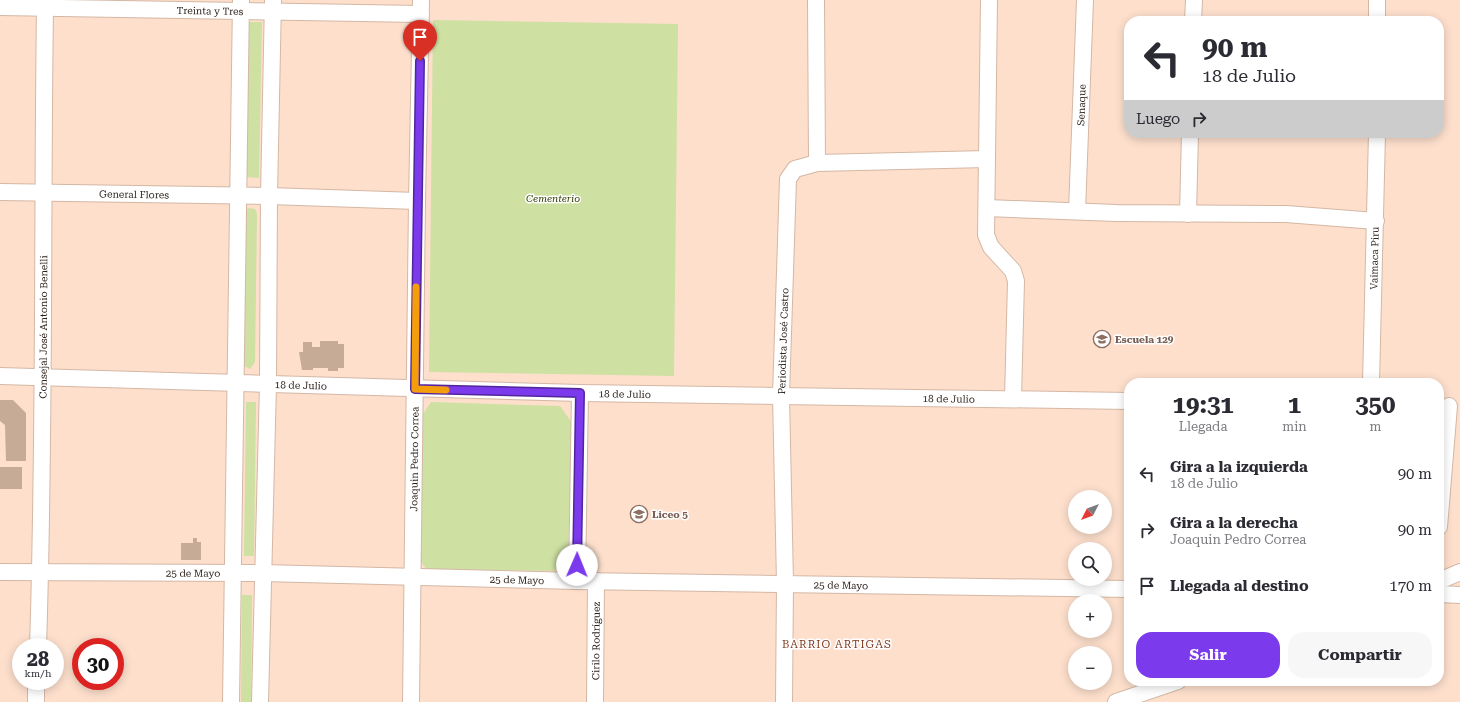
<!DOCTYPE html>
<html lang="es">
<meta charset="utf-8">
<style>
body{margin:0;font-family:"Roboto Serif",serif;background:#f7f7f7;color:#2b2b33;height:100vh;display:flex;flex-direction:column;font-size:15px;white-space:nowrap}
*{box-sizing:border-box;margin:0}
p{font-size:13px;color:#7c7c81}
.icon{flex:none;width:22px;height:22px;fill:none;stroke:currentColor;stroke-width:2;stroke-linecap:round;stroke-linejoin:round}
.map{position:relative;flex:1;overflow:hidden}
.sheet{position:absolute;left:1124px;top:378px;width:320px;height:308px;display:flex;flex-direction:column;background:#fff;border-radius:16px;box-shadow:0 2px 10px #0003}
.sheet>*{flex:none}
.hud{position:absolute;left:1124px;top:16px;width:320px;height:122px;border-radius:16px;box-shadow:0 2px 10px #0003;background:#fff;color:#2b2b33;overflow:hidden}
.needle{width:26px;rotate:228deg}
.fabs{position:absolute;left:1068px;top:490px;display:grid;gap:8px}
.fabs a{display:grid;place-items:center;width:44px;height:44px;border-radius:50%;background:#fff;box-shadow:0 2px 10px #0003;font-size:20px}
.speed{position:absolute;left:12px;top:638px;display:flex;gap:8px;font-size:20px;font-weight:700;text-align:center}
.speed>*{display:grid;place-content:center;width:52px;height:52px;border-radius:50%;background:#fff;box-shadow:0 2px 10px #0003;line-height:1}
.speed small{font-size:10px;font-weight:400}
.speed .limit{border:6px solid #d22;background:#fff;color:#111}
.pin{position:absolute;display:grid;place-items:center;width:34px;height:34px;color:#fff;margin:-41px -17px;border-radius:50% 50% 50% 0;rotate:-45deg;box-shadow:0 0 4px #0007}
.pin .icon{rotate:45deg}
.me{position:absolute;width:44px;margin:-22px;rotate:1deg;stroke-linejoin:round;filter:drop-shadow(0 0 3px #0008)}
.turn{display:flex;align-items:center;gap:14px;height:84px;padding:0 12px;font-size:18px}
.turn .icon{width:52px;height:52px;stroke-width:2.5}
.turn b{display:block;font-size:28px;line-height:34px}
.then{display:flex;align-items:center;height:38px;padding:0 12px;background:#0003;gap:8px;font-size:15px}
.eta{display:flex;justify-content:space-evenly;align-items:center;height:68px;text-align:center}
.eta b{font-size:24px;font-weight:700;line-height:28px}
.primary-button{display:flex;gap:8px;margin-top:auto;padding:8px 12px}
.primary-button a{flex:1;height:46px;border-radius:16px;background:#7c3aed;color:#fff;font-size:16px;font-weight:700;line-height:46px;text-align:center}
.primary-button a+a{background:#f7f7f7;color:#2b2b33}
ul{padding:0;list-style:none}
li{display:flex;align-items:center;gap:12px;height:56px;padding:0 12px}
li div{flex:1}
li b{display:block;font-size:15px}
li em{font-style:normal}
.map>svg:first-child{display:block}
.green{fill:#cee0a2}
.building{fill:#c6ac97}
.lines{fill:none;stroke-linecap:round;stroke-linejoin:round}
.minor-casing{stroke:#d4b7a5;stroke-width:18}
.minor{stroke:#fff;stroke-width:16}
.route-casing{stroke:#51269a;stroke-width:10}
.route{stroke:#7c3aed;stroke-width:7}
.slow{stroke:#f59e0b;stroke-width:7}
.labels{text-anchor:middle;stroke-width:3;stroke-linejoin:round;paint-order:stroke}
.street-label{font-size:10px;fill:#2a1f18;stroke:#fff}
.park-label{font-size:10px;font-style:italic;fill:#313c03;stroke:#fff}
.education-label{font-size:10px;font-weight:bold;fill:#785e54;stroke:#fff;text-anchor:start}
.neighbourhood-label{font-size:11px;letter-spacing:1px;fill:#7f3c23;stroke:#fff}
</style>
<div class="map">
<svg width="1460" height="702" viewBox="0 0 1460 702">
<rect width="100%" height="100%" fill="#fddfcc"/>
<g class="green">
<path d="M 433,20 L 678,24 L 674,376 L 429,372 Z"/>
<path d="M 249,22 L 262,22 L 259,178 L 246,177 Z"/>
<path d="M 248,208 L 255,209 L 257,214 L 255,362 L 250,369 L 244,366 L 245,213 Z"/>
<path d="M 246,402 L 256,402 L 254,556 L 244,556 Z"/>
<path d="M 431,402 L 560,406 L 572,423 L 568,558 L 554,571 L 426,569 L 418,557 L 421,417 Z"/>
<path d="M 242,595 L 252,595 L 251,702 L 241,702 Z"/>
</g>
<g class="building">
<path d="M 320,341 L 338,341 L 338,344 L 344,344 L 344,368 L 338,368 L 338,371 L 328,371 L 328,368 L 313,368 L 313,370 L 302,370 L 299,352 L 303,352 L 303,342 L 312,342 L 312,347 L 320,347 Z"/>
<path d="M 0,400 L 13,400 L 26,413 L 26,461 L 6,461 L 5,425 L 0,421 Z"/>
<rect x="0" y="467" width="22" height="22"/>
<path d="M 193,538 L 197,538 L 197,542 L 201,542 L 201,560 L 181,560 L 181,543 L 193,543 Z"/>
</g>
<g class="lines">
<defs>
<g id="minor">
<path d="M 816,0 L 817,163"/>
<path d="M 989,0 L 986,235 L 991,247 L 1013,271 L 1016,281 L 1013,398"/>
<path d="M 1377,0 L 1377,21"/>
<path id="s1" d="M 0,7 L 421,14"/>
<path d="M 1193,21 L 1194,0"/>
<path id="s2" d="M 0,192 L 269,196 L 417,201"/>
<path d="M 987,208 L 1116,213 L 1286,214 L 1376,221"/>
<path id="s3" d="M 1077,211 L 1085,0"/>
<path d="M 1188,214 L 1190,133"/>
<path id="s4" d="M 0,376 L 580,393 L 1129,401"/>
<path id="s5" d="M 1371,383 L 1377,133"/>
<path d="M 1439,527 L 1449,406"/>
<path id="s6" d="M 0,572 L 262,573 L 577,581 L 1129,589"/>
<path d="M 577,581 L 580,393"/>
<path d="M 1439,581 L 1460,572"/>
<path d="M 1439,594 L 1460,595"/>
<path id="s7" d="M 38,647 C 45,434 42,221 45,7"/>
<path d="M 36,702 L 36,681"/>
<path d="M 231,702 L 241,0"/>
<path d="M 260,702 L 268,384 L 269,196 L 273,0"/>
<path id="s8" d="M 411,702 L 417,201 L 421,0"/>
<path id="s9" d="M 595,702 L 596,581"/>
<path id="s10" d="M 784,702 L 785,583 L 781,395 L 788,179 L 795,169 L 817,163 L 987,159"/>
<path d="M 1116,702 L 1178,681"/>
</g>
</defs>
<use href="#minor" class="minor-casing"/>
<use href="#minor" class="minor"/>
</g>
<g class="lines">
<defs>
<path id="route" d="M 420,61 L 415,389 L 580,393 L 577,565"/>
</defs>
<use href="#route" class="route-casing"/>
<use href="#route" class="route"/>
<path class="slow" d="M 416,287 L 415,389 L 446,390"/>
</g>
<defs>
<symbol id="school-ring" viewBox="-11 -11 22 22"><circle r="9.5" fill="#fff" stroke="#8d6e63" stroke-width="1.5"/><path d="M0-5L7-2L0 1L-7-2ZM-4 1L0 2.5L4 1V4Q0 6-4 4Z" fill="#8d6e63"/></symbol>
</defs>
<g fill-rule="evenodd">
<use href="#school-ring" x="1092" y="329" width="20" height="20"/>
<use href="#school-ring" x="629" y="504" width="20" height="20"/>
</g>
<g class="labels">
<g class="street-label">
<text dy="4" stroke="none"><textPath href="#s1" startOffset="210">Treinta y Tres</textPath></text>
<text dy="4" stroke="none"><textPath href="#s3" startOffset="106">Senaque</textPath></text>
<text dy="4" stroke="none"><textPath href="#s2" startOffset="134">General Flores</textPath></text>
<text dy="4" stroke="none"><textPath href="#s5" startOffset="125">Vaimaca Piru</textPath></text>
<text dy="4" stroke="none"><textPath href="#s7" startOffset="320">Consejal José Antonio Benelli</textPath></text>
<text dy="4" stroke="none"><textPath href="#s10" startOffset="361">Periodista José Castro</textPath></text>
<text dy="4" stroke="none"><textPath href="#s4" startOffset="301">18 de Julio</textPath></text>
<text dy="4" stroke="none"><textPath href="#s4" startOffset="625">18 de Julio</textPath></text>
<text dy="4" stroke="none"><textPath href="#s4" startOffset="949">18 de Julio</textPath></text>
<text dy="4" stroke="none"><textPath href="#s8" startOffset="243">Joaquin Pedro Correa</textPath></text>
<text dy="4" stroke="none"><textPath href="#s6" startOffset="193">25 de Mayo</textPath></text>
<text dy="4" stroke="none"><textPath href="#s6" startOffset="517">25 de Mayo</textPath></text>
<text dy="4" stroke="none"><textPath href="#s6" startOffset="841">25 de Mayo</textPath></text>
<text dy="4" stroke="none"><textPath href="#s9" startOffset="61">Cirilo Rodríguez</textPath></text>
</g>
<g class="park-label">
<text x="553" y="202">Cementerio</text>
</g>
<g class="education-label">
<text x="1115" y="343">Escuela 129</text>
<text x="652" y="518">Liceo 5</text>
</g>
<g class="neighbourhood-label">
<text x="837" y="648">BARRIO ARTIGAS</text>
</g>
</g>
</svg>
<div class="fabs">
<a><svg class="needle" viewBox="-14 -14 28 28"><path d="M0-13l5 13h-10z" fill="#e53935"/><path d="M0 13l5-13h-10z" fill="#7c7c81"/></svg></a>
<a><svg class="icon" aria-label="search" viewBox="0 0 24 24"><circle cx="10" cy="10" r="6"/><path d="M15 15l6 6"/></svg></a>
<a>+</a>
<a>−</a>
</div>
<div class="speed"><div>28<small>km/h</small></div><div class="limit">30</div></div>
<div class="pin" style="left:420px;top:61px;background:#d93025"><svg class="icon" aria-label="arrive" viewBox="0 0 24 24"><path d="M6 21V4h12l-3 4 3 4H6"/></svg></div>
<svg class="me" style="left:577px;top:565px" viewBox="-20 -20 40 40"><circle r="19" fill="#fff"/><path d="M0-13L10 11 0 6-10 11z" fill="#7c3aed"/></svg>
<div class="hud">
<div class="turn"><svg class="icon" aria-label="left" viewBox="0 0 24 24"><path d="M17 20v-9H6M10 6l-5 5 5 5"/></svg><div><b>90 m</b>18 de Julio</div></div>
<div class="then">Luego<svg class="icon" aria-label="right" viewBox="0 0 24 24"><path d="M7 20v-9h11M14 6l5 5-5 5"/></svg></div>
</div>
<section class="sheet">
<div class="eta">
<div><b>19:31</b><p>Llegada</p></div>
<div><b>1</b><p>min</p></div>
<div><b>350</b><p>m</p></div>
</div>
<ul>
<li><svg class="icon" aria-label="left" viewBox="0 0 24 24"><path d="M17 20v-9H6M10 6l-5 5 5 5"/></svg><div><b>Gira a la izquierda</b><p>18 de Julio</p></div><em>90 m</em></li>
<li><svg class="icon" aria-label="right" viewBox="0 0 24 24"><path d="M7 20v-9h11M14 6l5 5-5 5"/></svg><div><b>Gira a la derecha</b><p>Joaquin Pedro Correa</p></div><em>90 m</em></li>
<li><svg class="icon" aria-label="arrive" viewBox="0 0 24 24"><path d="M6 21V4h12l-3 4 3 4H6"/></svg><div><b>Llegada al destino</b></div><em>170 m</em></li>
</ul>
<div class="primary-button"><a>Salir</a><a>Compartir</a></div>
</section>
</div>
